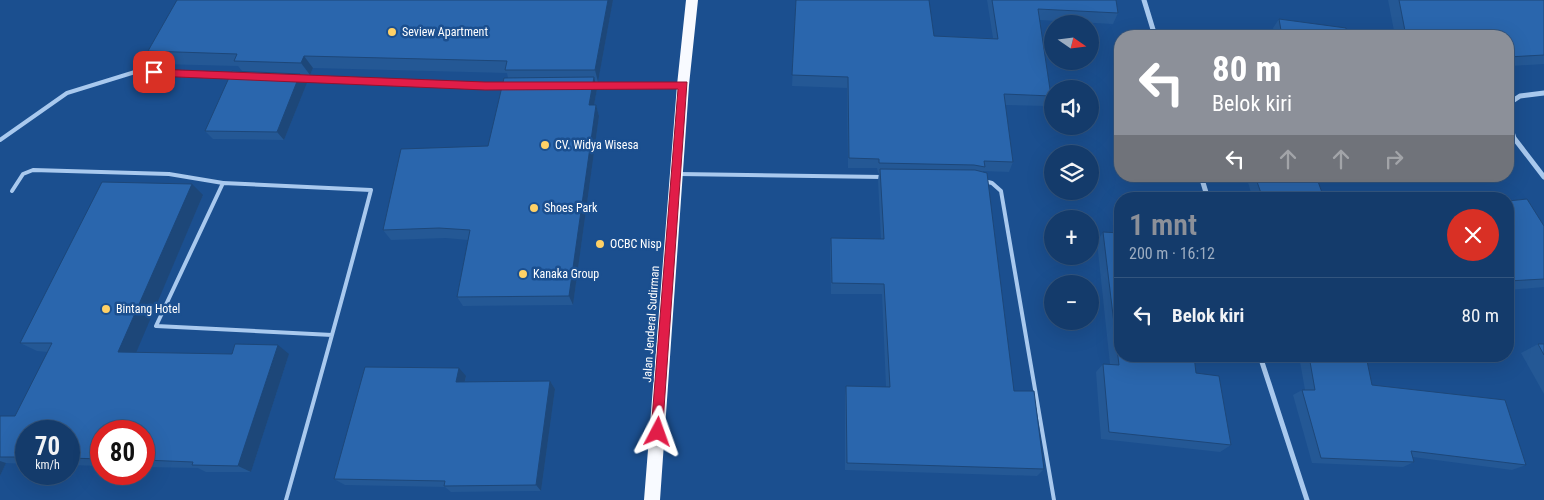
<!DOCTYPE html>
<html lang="id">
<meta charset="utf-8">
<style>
body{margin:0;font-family:"Roboto Condensed",sans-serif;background:#1d4271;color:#f1f3f6;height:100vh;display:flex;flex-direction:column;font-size:19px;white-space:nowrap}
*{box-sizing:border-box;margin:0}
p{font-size:16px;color:#9dadc1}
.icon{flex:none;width:28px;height:28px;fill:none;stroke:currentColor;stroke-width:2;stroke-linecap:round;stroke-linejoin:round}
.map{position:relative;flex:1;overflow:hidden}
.panel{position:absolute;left:1114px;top:192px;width:400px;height:170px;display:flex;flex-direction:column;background:#143b6b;border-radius:20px;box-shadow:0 5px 20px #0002,0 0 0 1px #33557e}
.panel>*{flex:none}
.hud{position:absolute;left:1114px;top:30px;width:400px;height:152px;border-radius:20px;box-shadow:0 5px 20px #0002,0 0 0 1px #33557e;background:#8c9099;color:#fff;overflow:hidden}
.needle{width:32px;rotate:104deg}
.controls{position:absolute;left:1044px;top:15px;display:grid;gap:10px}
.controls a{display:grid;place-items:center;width:55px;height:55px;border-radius:50%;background:#143b6b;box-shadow:0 5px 20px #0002,0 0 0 1px #33557e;font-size:25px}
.speed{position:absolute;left:15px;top:420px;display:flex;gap:10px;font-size:25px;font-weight:700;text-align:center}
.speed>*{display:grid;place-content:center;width:65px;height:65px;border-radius:50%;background:#143b6b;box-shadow:0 5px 20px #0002,0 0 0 1px #33557e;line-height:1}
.speed small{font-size:12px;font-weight:400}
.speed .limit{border:8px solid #d22;background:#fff;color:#111}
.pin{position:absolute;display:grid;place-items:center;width:42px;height:42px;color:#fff;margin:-21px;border-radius:10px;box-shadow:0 2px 8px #0006}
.me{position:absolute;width:55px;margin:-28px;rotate:4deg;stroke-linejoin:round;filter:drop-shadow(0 0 4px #0008)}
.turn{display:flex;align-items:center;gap:18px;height:105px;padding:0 15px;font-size:22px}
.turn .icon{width:65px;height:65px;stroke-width:2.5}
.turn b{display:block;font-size:35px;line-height:42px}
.lanes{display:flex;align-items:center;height:48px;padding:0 15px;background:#0003;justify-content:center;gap:25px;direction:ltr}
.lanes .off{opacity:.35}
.round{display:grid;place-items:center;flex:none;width:52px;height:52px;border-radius:26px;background:#1d4271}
.head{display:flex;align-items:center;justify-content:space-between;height:85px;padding:0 15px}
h1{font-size:30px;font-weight:600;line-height:38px;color:#8c9099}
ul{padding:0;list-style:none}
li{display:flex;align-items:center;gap:15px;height:75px;padding:0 15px;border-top:1px solid #33557e}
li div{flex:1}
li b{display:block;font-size:19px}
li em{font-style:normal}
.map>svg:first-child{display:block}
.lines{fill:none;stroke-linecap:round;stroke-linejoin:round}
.service{stroke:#a9c9ee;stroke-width:4}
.minor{stroke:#a9c9ee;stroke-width:5}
.trunk{fill:#f8faff;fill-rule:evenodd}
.wall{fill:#245895}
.shaded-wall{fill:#1d4779}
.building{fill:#2a66ad;stroke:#1d4779}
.route{fill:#e11d48;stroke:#92132f}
.poi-dot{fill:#ffd166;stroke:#1b4f8f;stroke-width:2}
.labels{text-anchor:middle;stroke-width:5;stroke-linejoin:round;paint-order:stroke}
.poi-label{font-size:12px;fill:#fff;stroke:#1b4f8f;text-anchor:start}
.street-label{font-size:12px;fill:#fff;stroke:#1b4f8f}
</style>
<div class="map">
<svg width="1544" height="500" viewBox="0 0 1544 500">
<rect width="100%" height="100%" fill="#1b4f8f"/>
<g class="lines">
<g class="service">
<path d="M 301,79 L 506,86"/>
<path d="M 593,85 L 681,85"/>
<path d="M 0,140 L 67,93 L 135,72 L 234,76"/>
<path d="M 679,174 L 882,177"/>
<path d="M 984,181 L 992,183 L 1001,191 L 1054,500"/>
<path d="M 12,191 L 23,174 L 33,170 L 169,174 L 223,183"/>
<path d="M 286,500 C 315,397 344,294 371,190 L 223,183 L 156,326 L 332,335"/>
</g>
<g class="minor">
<path d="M 1144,0 L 1155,36"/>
<path d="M 1508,104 L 1520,96 L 1544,93"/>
<path d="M 1508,120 L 1514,138 L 1544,177"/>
<path d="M 1201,176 L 1208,199"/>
<path d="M 1260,356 L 1307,500"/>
</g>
<path class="trunk" d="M 686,0 L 698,0 L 689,85 L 660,500 L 644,500 L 677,85 Z"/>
</g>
<g class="wall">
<path d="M 177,0 L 613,0 L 598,82 L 595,82 L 597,89 L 594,105 L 596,105 L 599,116 L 573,305 L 463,306 L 457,297 L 468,240 L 446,238 L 391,240 L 383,230 L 488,146 L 508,78 L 507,73 L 313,68 L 310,75 L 301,75 L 307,83 L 284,140 L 213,139 L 205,131 L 242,71 L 238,66 L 159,64 L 148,51 Z"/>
<path d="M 796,0 L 934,36 L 993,38 L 987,0 L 1116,0 L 1118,13 L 1113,24 L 1039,20 L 1051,96 L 1046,106 L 1005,105 L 1013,162 L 1009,172 L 983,171 L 983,172 L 1014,391 L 1044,469 L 1037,476 L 845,470 L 845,395 L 846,386 L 886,387 L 882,294 L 831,294 L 830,249 L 831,238 L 881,239 L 878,180 L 879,173 L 878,173 L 877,168 L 848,168 L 847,88 L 792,86 Z"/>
<path d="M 1388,0 L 1544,0 L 1544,64 L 1511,66 L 1511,69 L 1508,73 L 1508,36 L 1395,36 Z"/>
<path d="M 1279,19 L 1347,36 L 1274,36 L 1273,28 Z"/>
<path d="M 1246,176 L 1316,176 L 1324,198 L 1323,199 L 1253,199 Z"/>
<path d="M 203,195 L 136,352 L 232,354 L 289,354 L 251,472 L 206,472 L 198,468 L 144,467 L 144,431 L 101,431 L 101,466 L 69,465 L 69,431 L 26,431 L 26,464 L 6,463 L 0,476 L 0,416 L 15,416 L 48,352 L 37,351 L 20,343 Z"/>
<path d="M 1508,201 L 1544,226 L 1544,287 L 1508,290 Z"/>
<path d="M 1103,232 L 1196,373 L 1231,445 L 1220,452 L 1101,439 L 1096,372 L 1103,364 L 1110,364 L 1097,242 Z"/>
<path d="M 1538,344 L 1544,344 L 1544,394 L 1521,353 Z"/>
<path d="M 1299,356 L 1366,356 L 1372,385 L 1526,465 L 1512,470 L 1413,457 L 1414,462 L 1403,467 L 1312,463 L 1293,395 L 1302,390 L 1305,390 Z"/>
<path d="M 466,376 L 465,382 L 550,381 L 555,389 L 541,491 L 451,492 L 445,487 L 345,485 L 334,479 Z"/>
</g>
<g class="shaded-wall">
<path d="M 608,0 L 613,0 L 598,82 L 595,70 Z"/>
<path d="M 304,56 L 313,68 L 310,75 L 301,63 Z"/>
<path d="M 300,74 L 307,83 L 284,140 L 277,132 Z"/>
<path d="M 594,77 L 597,89 L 592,116 L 589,105 Z"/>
<path d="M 596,105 L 599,116 L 573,305 L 569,296 Z"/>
<path d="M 192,184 L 203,195 L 133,360 L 118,352 Z"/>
<path d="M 278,345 L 289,354 L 251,472 L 238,466 Z"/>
<path d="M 459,368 L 466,376 L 463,389 L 456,382 Z"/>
<path d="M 550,381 L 555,389 L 541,491 L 536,485 Z"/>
<path d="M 0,461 L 6,463 L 0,476 Z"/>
</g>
<g class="building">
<path d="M 177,0 L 608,0 L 595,70 L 505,70 L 507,61 L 304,56 L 301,63 L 234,61 L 237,54 L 148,51 Z"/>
<path d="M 796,0 L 929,0 L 934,36 L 998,39 L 992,0 L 1116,0 L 1118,13 L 1038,9 L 1051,96 L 1004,94 L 1013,162 L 984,161 L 985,167 L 974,165 L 879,163 L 879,159 L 849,158 L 848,77 L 792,75 Z"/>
<path d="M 1399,0 L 1544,0 L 1544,55 L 1508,57 L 1511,69 L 1508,68 L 1508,36 L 1406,36 Z"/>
<path d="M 1279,19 L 1346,28 L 1347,36 L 1282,36 Z"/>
<path d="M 232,71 L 300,74 L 277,132 L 205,131 Z"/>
<path d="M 594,77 L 589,105 L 596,105 L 569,296 L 457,297 L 470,230 L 439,228 L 383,230 L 401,149 L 488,146 L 504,78 Z"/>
<path d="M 880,169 L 975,170 L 987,173 L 1014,391 L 1034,391 L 1044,469 L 847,463 L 846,386 L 890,387 L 884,284 L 832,283 L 831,238 L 884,239 Z"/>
<path d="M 1255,176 L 1316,176 L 1324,198 L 1319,198 L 1319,199 L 1270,199 L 1270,196 L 1262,196 Z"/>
<path d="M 102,182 L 192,184 L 118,352 L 232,354 L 235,344 L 278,345 L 238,466 L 192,465 L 193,462 L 144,460 L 144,431 L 101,431 L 101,459 L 69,458 L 69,431 L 26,431 L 26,457 L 0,457 L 0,416 L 15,416 L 52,343 L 20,343 Z"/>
<path d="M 1527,199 L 1544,226 L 1544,279 L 1508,281 L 1508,201 Z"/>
<path d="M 1103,232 L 1120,233 L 1120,356 L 1194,356 L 1196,373 L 1219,376 L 1231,445 L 1109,432 L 1103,364 L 1119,365 Z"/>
<path d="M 1538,344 L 1544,344 L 1544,355 Z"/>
<path d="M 1309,356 L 1366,356 L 1372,385 L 1505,400 L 1526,465 L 1411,451 L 1414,462 L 1321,458 L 1302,390 L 1315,390 Z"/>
<path d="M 365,367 L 459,368 L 456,382 L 550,381 L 536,485 L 444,486 L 445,481 L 334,479 Z"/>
</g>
<path class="route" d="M 154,69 L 485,82 L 687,82 L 662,437 L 658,438 L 653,437 L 651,432 L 678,89 L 485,90 L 154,76 L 149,72 Z"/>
<g class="poi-dot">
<circle cx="392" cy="32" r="5"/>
<circle cx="545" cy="145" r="5"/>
<circle cx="534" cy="208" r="5"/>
<circle cx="600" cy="244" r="5"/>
<circle cx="523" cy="274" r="5"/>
<circle cx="106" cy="309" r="5"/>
</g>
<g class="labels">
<g class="poi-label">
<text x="402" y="36">Seview Apartment</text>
<text x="555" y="149">CV. Widya Wisesa</text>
<text x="544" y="212">Shoes Park</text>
<text x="610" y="248">OCBC Nisp</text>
<text x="533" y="278">Kanaka Group</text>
<text x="116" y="313">Bintang Hotel</text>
</g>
<g class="street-label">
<text transform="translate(651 324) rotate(-86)" y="4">Jalan Jenderal Sudirman</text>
</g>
</g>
</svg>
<div class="controls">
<a><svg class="needle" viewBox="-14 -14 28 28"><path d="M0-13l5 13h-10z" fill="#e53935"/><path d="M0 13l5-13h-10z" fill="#9dadc1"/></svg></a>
<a><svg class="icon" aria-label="sound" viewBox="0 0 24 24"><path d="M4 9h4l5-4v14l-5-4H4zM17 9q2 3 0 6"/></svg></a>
<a><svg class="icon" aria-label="layers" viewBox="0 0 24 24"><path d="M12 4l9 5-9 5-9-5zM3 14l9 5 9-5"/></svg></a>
<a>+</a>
<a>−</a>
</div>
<div class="speed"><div>70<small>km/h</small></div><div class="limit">80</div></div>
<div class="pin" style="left:154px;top:72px;background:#d93025"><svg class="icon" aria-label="arrive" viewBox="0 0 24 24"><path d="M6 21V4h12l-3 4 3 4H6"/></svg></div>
<svg class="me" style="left:658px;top:432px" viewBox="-20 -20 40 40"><path d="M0-17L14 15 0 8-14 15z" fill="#e11d48" stroke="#fff" stroke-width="4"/></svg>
<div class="hud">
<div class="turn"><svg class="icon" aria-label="left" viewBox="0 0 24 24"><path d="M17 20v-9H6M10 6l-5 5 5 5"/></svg><div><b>80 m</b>Belok kiri</div></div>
<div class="lanes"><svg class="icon" aria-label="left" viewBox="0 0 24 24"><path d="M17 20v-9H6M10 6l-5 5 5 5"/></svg><svg class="icon off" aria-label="ahead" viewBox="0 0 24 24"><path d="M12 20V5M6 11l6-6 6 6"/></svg><svg class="icon off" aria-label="ahead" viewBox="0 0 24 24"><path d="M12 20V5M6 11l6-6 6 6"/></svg><svg class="icon off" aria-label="right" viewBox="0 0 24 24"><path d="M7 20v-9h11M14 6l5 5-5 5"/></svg></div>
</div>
<section class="panel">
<div class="head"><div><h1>1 mnt</h1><p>200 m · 16:12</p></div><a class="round" style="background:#d93025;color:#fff"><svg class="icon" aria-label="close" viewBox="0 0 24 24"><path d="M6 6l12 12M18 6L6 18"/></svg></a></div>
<ul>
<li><svg class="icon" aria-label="left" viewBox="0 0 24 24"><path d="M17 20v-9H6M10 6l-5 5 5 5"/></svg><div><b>Belok kiri</b></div><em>80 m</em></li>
</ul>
</section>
</div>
